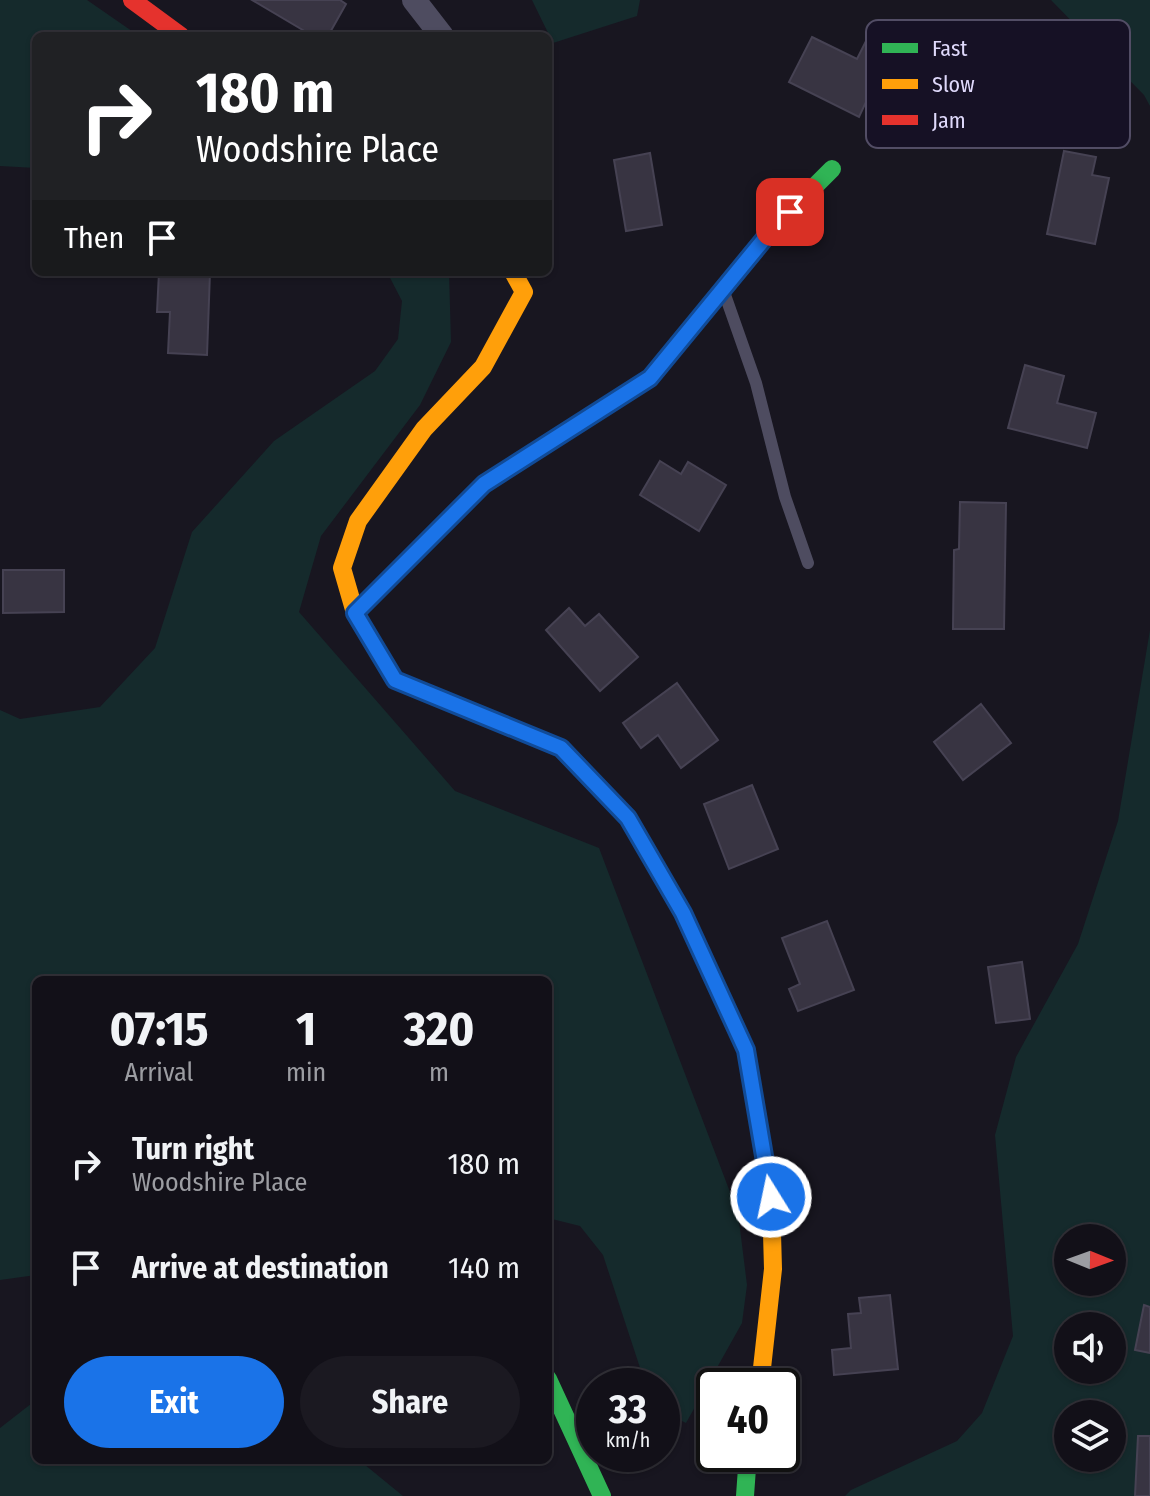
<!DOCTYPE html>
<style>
body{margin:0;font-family:"Fira Sans Condensed",sans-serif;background:#1b1921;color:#f1f3f6;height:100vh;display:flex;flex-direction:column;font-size:30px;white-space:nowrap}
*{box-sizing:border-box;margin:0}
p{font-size:26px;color:#9c9da2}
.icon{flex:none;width:44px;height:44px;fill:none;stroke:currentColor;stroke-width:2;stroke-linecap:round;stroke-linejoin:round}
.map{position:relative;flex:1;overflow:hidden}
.drawer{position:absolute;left:32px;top:976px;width:520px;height:488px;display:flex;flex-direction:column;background:#121018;border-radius:12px;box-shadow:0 2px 6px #0004,0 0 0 2px #313037}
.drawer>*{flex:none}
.top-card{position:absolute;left:32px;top:32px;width:520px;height:244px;border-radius:12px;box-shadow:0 2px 6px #0004,0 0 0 2px #313037;background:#202124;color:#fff;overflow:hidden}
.needle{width:52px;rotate:91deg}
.controls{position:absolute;left:1054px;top:1224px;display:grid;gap:16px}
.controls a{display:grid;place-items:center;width:72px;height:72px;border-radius:50%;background:#121018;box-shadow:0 2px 6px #0004,0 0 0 2px #313037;font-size:40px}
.speed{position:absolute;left:576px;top:1368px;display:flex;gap:16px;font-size:40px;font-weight:700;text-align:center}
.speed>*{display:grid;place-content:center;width:104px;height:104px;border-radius:50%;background:#121018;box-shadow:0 2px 6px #0004,0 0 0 2px #313037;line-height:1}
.speed small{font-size:20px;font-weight:400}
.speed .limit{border:4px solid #111;border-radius:12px;background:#fff;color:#111}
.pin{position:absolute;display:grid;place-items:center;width:68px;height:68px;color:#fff;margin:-34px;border-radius:16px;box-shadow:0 4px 12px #0006}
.me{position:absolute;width:88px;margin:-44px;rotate:350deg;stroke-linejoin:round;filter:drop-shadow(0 0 6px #0008)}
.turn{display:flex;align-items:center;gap:28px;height:168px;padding:0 32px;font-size:36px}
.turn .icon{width:104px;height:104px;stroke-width:2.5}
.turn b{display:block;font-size:56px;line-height:68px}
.then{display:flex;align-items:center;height:76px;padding:0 32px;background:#0003;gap:16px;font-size:30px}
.eta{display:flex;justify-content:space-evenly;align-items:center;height:136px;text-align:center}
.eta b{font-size:48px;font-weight:700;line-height:56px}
.action{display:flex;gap:16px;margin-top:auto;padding:16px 32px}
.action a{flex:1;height:92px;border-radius:48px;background:#1a73e8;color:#fff;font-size:32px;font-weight:700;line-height:92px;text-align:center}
.action a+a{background:#1b1921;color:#f1f3f6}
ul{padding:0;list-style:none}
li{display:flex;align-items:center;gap:24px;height:104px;padding:0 32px}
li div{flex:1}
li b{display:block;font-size:30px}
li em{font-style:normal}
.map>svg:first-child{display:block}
.green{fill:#152a2c;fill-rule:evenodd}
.building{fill:#383442;stroke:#464253;stroke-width:2}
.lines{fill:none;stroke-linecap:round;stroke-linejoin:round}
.lane{stroke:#4e4c60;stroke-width:12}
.street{stroke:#4e4c60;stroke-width:24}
.fast{stroke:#30b455;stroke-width:18}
.slow{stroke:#ff9f0a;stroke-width:18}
.jam{stroke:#e5322d;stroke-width:18}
.route-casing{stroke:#114b97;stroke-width:20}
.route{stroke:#1a73e8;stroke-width:14}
.key{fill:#161125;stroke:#524d65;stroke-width:2}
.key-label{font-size:22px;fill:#dfd9fb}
</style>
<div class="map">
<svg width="1150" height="1496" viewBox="0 0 1150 1496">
<rect width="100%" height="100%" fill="#181620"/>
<g class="green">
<path d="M 0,0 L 87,0 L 139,36 L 36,36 L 36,168 L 0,166 Z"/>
<path d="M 532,0 L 640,0 L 637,16 L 553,43 Z"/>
<path d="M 1051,0 L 1150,0 L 1150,106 L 1144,95 Z"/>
<path d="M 387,272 L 449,272 L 451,342 L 420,405 L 321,536 L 299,612 L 455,791 L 599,848 L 738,1213 L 747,1285 L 742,1323 L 686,1423 L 662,1411 L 662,1386 L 646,1386 L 603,1255 L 580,1226 L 548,1218 L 548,980 L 36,980 L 36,1275 L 0,1280 L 0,710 L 20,719 L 100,707 L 155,648 L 192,532 L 274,441 L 375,371 L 398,339 L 402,301 Z"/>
<path d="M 1150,630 L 1150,1496 L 845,1496 L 851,1490 L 957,1441 L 982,1413 L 1013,1336 L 995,1135 L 1016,1057 L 1078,944 L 1118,821 ZM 1068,1238 L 1112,1238 L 1112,1282 L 1068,1282 ZM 1068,1326 L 1112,1326 L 1112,1370 L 1068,1370 ZM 1068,1414 L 1112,1414 L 1112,1458 L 1068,1458 Z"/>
<path d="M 36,1400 L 36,1460 L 359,1460 L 403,1496 L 0,1496 L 0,1428 Z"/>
</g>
<g class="building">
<path d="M 252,0 L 340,0 L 346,4 L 328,36 L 313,36 Z"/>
<path d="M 812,37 L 857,59 L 867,39 L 920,65 L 902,103 L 872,89 L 859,117 L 789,82 Z"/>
<path d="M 1064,151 L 1096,157 L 1092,175 L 1109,178 L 1095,244 L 1047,234 Z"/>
<path d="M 650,153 L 662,225 L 626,231 L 614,160 Z"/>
<path d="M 159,272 L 210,272 L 207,355 L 168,353 L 170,312 L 157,312 Z"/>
<path d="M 1025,365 L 1064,376 L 1057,403 L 1096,413 L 1087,448 L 1008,428 Z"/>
<path d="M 660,461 L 681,474 L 688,462 L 726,485 L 699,531 L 640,495 Z"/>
<path d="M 960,502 L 1006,503 L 1004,629 L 953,629 L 954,550 L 959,549 Z"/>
<path d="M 3,570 L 64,570 L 64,612 L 3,613 Z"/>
<path d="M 569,608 L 585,626 L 599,614 L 638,657 L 600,691 L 546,630 Z"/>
<path d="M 677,683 L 718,740 L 681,768 L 658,735 L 641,748 L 623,723 Z"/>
<path d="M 981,704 L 1011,743 L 963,780 L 934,742 Z"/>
<path d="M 752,785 L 778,849 L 729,869 L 704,804 Z"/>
<path d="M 827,921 L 854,990 L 798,1011 L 789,989 L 800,984 L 782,938 Z"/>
<path d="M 1022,962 L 1030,1019 L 996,1023 L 988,967 Z"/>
<path d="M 890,1295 L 898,1369 L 834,1375 L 832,1350 L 851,1348 L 848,1314 L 861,1313 L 859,1298 Z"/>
<path d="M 1144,1305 L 1150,1307 L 1150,1353 L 1135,1350 Z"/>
<path d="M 1138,1436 L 1150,1436 L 1150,1496 L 1135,1496 Z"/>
</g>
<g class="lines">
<path class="lane" d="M 724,292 L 756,383 L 785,497 L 808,563"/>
<path class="street" d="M 414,0 L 442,36"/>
<g class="fast">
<path d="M 355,613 L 484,484 L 650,378 L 774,227 L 832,169"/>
<path d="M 464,708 L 561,748 L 628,818 L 683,913 L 746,1050 L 764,1156"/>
<path d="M 548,1379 L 602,1496"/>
<path d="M 745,1496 L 748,1454"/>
</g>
<g class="slow">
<path d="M 464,708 L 395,680 L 355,613 L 342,568 L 358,521 L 424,429 L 483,367 L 524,292 L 513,272"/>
<path d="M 760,1386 L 773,1269 L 771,1197 L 764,1156"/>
</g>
<path class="jam" d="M 132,0 L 181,36"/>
</g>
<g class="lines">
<defs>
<path id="route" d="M 771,1197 L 746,1050 L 683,913 L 628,818 L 561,748 L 395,680 L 355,613 L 484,484 L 650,378 L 774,227 L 790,212"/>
</defs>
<use href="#route" class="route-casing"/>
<use href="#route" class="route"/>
</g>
<rect x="866" y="20" width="264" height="128" rx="12" class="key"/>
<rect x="882" y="43" width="36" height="10" fill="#30b455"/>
<rect x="882" y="79" width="36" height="10" fill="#ff9f0a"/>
<rect x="882" y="115" width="36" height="10" fill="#e5322d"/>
<g class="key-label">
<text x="932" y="56">Fast</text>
<text x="932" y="92">Slow</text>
<text x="932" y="128">Jam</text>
</g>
</svg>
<div class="controls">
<a><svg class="needle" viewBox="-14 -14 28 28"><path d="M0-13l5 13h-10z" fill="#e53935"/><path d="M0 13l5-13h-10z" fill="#9c9da2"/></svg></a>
<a><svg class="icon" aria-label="sound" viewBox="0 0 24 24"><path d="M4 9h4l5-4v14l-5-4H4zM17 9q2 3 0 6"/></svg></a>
<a><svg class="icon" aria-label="layers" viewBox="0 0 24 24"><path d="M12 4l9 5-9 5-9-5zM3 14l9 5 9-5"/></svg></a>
</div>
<div class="speed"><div>33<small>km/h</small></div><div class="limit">40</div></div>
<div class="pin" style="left:790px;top:212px;background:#d93025"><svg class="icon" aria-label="arrive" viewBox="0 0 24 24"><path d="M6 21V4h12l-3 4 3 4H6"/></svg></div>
<svg class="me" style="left:771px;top:1197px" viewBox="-20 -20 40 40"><circle r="17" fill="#1a73e8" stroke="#fff" stroke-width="3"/><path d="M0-11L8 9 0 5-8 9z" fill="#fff"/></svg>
<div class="top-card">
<div class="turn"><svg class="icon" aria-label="right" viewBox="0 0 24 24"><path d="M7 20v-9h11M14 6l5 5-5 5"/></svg><div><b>180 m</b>Woodshire Place</div></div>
<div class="then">Then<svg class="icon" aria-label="arrive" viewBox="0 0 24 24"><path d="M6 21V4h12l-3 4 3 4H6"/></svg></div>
</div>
<section class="drawer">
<div class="eta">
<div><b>07:15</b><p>Arrival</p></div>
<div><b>1</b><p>min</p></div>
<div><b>320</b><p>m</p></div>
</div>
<ul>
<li><svg class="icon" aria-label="right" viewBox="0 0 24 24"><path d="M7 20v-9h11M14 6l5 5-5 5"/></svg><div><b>Turn right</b><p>Woodshire Place</p></div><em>180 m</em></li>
<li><svg class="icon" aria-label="arrive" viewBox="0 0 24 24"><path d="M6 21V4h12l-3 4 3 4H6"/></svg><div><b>Arrive at destination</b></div><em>140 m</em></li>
</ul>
<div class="action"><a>Exit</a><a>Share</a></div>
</section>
</div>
